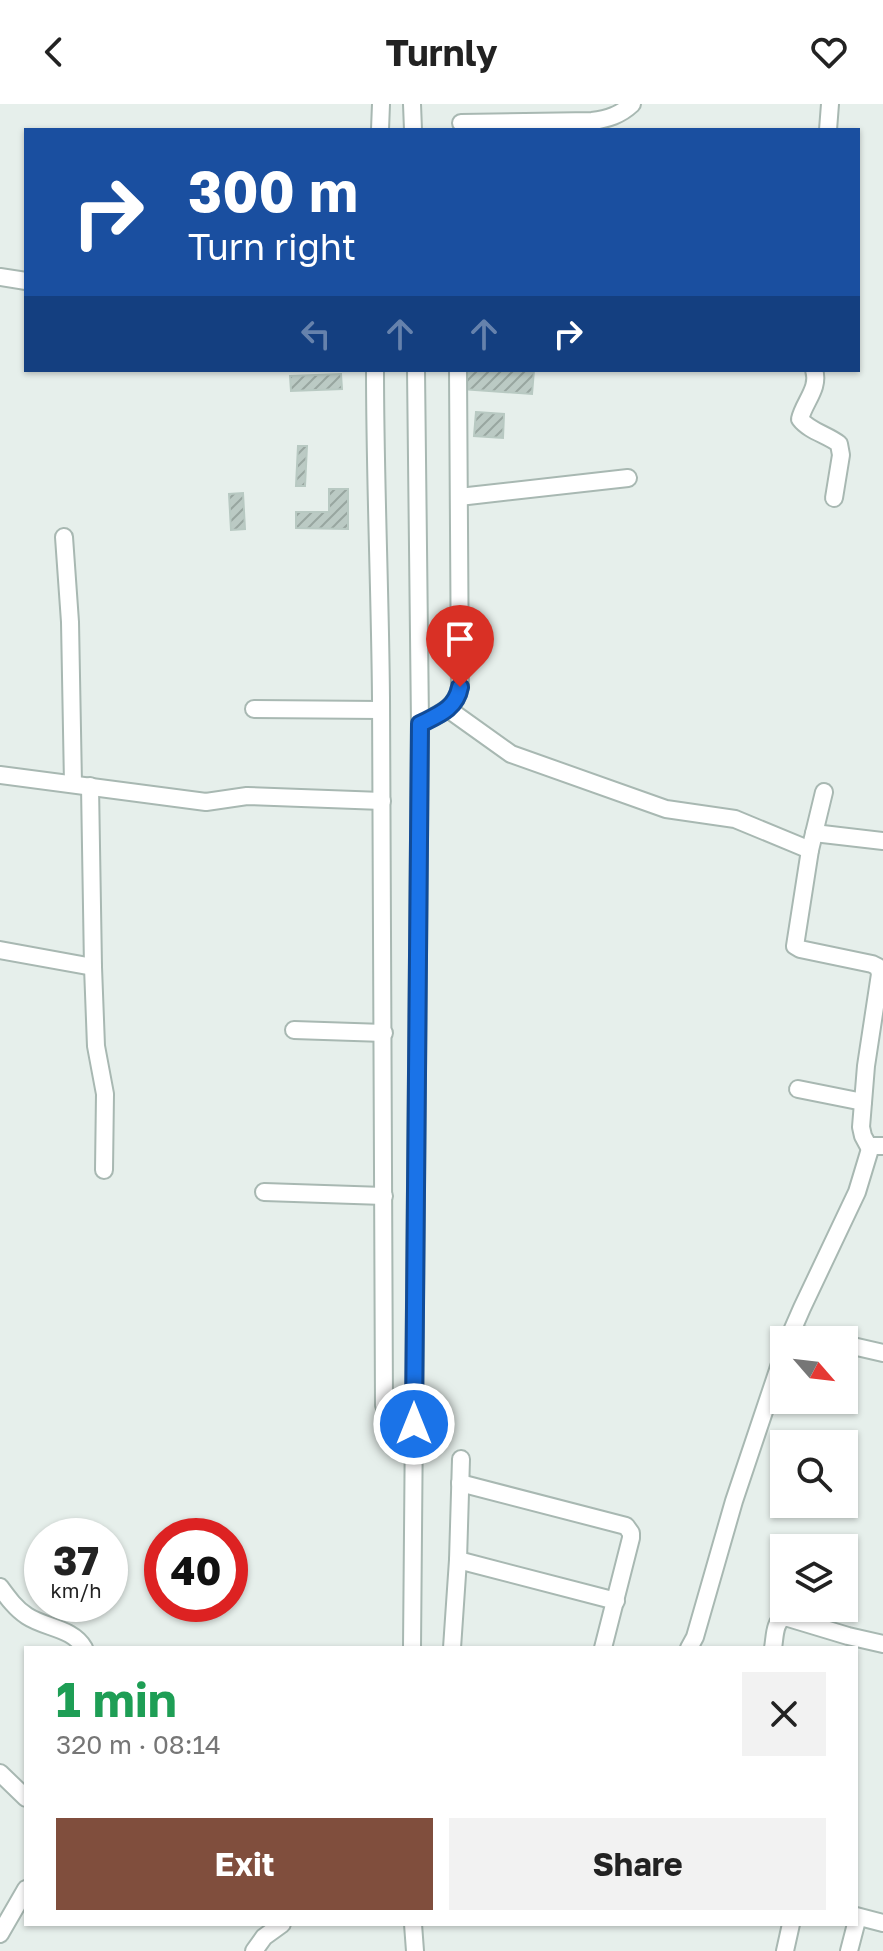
<!DOCTYPE html>
<meta charset="utf-8">
<style>
body{margin:0;font-family:"Golos Text",sans-serif;background:#f2f2f2;color:#222;height:100vh;display:flex;flex-direction:column;font-size:30px;white-space:nowrap}
*{box-sizing:border-box;margin:0}
p{font-size:26px;color:#767676}
.icon{flex:none;width:44px;height:44px;fill:none;stroke:currentColor;stroke-width:2;stroke-linecap:round;stroke-linejoin:round}
.map{position:relative;flex:1;overflow:hidden}
.side{position:absolute;left:24px;top:1542px;width:834px;height:280px;display:flex;flex-direction:column;background:#fff;border-radius:0px;box-shadow:0 2px 6px #0004}
.side>*{flex:none}
.hud{position:absolute;left:24px;top:24px;width:836px;height:244px;border-radius:0px;box-shadow:0 2px 6px #0004;background:#1a4fa0;color:#fff;overflow:hidden}
.needle{width:52px;rotate:118deg}
.buttons{position:absolute;left:770px;top:1222px;display:grid;gap:16px}
.buttons a{display:grid;place-items:center;width:88px;height:88px;border-radius:0px;background:#fff;box-shadow:0 2px 6px #0004;font-size:40px}
.speed{position:absolute;left:24px;top:1414px;display:flex;gap:16px;font-size:40px;font-weight:700;text-align:center}
.speed>*{display:grid;place-content:center;width:104px;height:104px;border-radius:50%;background:#fff;box-shadow:0 2px 6px #0004;line-height:1}
.speed small{font-size:20px;font-weight:400}
.speed .limit{border:12px solid #d22;background:#fff;color:#111}
.pin{position:absolute;display:grid;place-items:center;width:68px;height:68px;color:#fff;margin:-82px -34px;border-radius:50% 50% 50% 0;rotate:-45deg;box-shadow:0 0 8px #0007}
.pin .icon{rotate:45deg}
.me{position:absolute;width:88px;margin:-44px;rotate:0deg;stroke-linejoin:round;filter:drop-shadow(0 0 6px #0008)}
.turn{display:flex;align-items:center;gap:28px;height:168px;padding:0 32px;font-size:36px}
.turn .icon{width:104px;height:104px;stroke-width:2.5}
.turn b{display:block;font-size:56px;line-height:68px}
.lanes{display:flex;align-items:center;height:76px;padding:0 32px;background:#0003;justify-content:center;gap:40px;direction:ltr}
.lanes .off{opacity:.35}
.round{display:grid;place-items:center;flex:none;width:84px;height:84px;border-radius:0px;background:#f2f2f2}
.overview{display:flex;align-items:center;justify-content:space-between;height:136px;padding:0 32px}
h1{font-size:48px;font-weight:700;line-height:60px;color:#1e9e55}
.primary-button{display:flex;gap:16px;margin-top:auto;padding:16px 32px}
.primary-button a{flex:1;height:92px;border-radius:0px;background:#804e3d;color:#fff;font-size:32px;font-weight:700;line-height:92px;text-align:center}
.primary-button a+a{background:#f2f2f2;color:#222}
header{display:flex;justify-content:space-between;align-items:center;height:104px;padding:0 32px;background:#fff;font-size:36px;font-weight:700}
.map>svg:first-child{display:block}
.building{fill:url(#building-hatch);stroke:#b8c9c2;stroke-width:2}
.lines{fill:none;stroke-linecap:round;stroke-linejoin:round}
.minor-casing{stroke:#a8b8b2;stroke-width:20}
.minor{stroke:#fff;stroke-width:16}
.route-casing{stroke:#114b97;stroke-width:20}
.route{stroke:#1a73e8;stroke-width:14}
</style>
<header><svg class="icon" aria-label="back" viewBox="0 0 24 24"><path d="M15 5l-7 7 7 7"/></svg>Turnly<svg class="icon" aria-label="heart" viewBox="0 0 24 24"><path d="M12 20l-8-8c-3-5 5-10 8-4 3-6 11-1 8 4z"/></svg></header>
<div class="map">
<svg width="883" height="1847" viewBox="0 0 883 1847">
<defs>
<pattern id="building-hatch" width="6" height="6" patternUnits="userSpaceOnUse" patternTransform="scale(2)"><rect width="6" height="6" fill="#bbcac4"/><path d="M-1 1l2-2M0 6l6-6M5 7l2-2" fill="none" stroke="#98a6a0"/></pattern>
</defs>
<rect width="100%" height="100%" fill="#e6efeb"/>
<g class="building">
<path d="M 464,266 L 534,266 L 532,290 L 462,285 Z"/>
<path d="M 341,270 L 342,285 L 291,287 L 290,272 Z"/>
<path d="M 476,308 L 504,310 L 503,334 L 474,332 Z"/>
<path d="M 298,342 L 307,342 L 305,382 L 296,382 Z"/>
<path d="M 329,385 L 348,385 L 348,425 L 296,424 L 296,408 L 329,408 Z"/>
<path d="M 243,389 L 245,425 L 231,426 L 229,390 Z"/>
</g>
<g class="lines">
<defs>
<g id="minor">
<path d="M 412,0 L 413,26"/>
<path d="M 461,19 L 592,17 C 608,15 620,11 632,0"/>
<path d="M 380,26 L 381,0"/>
<path d="M 828,26 L 830,0"/>
<path d="M 0,173 L 26,177"/>
<path d="M 375,266 C 375,375 380,484 381,593 C 384,829 384,1065 384,1301 C 387,1316 401,1316 414,1320"/>
<path d="M 814,266 C 820,284 804,298 800,315 C 809,327 828,331 839,340 L 841,351 L 834,394"/>
<path d="M 459,393 L 628,374"/>
<path d="M 64,433 L 70,518 L 73,680"/>
<path d="M 254,605 L 381,606"/>
<path d="M 448,605 L 511,650 L 666,705 L 735,715 L 810,746"/>
<path d="M 420,620 C 438,610 456,605 460,583 L 458,266"/>
<path d="M 0,671 L 206,698 L 247,692 L 382,697"/>
<path d="M 90,682 L 93,863 L 96,942 L 105,990 L 104,1066"/>
<path d="M 824,688 L 810,746 L 795,842 L 800,845 L 872,860 L 878,863 L 880,870 L 866,962 L 861,1023 L 863,1032 L 870,1045"/>
<path d="M 814,729 L 883,737"/>
<path d="M 0,846 L 93,863"/>
<path d="M 294,926 L 384,929"/>
<path d="M 798,985 L 863,998"/>
<path d="M 264,1088 L 384,1092"/>
<path d="M 792,1229 L 825,1236"/>
<path d="M 788,1236 L 802,1204 L 857,1088 L 870,1045 L 873,1042 L 883,1042"/>
<path d="M 844,1240 L 883,1249"/>
<path d="M 460,1379 L 626,1422 L 631,1429 L 631,1434 L 603,1544"/>
<path d="M 458,1456 L 616,1497"/>
<path d="M 0,1483 C 8,1494 16,1505 27,1512 C 45,1524 73,1524 84,1544"/>
<path d="M 412,1544 L 420,620 L 416,266"/>
<path d="M 452,1544 L 458,1456 L 461,1355"/>
<path d="M 689,1544 L 695,1533 L 734,1397 L 784,1248"/>
<path d="M 773,1544 C 775,1533 774,1517 785,1513 L 848,1532 L 883,1540"/>
<path d="M 0,1669 L 26,1694"/>
<path d="M 856,1812 L 883,1819"/>
<path d="M 413,1820 L 415,1847"/>
<path d="M 0,1830 L 26,1785"/>
<path d="M 254,1847 L 264,1833 L 282,1820"/>
<path d="M 785,1847 L 791,1820"/>
<path d="M 849,1847 L 856,1820"/>
</g>
</defs>
<use href="#minor" class="minor-casing"/>
<use href="#minor" class="minor"/>
</g>
<g class="lines">
<defs>
<path id="route" d="M 414,1320 L 420,620 C 438,611 456,605 460,583"/>
</defs>
<use href="#route" class="route-casing"/>
<use href="#route" class="route"/>
</g>
</svg>
<div class="buttons">
<a><svg class="needle" viewBox="-14 -14 28 28"><path d="M0-13l5 13h-10z" fill="#e53935"/><path d="M0 13l5-13h-10z" fill="#767676"/></svg></a>
<a><svg class="icon" aria-label="search" viewBox="0 0 24 24"><circle cx="10" cy="10" r="6"/><path d="M15 15l6 6"/></svg></a>
<a><svg class="icon" aria-label="layers" viewBox="0 0 24 24"><path d="M12 4l9 5-9 5-9-5zM3 14l9 5 9-5"/></svg></a>
</div>
<div class="speed"><div>37<small>km/h</small></div><div class="limit">40</div></div>
<div class="pin" style="left:460px;top:583px;background:#d93025"><svg class="icon" aria-label="arrive" viewBox="0 0 24 24"><path d="M6 21V4h12l-3 4 3 4H6"/></svg></div>
<svg class="me" style="left:414px;top:1320px" viewBox="-20 -20 40 40"><circle r="17" fill="#1a73e8" stroke="#fff" stroke-width="3"/><path d="M0-11L8 9 0 5-8 9z" fill="#fff"/></svg>
<div class="hud">
<div class="turn"><svg class="icon" aria-label="right" viewBox="0 0 24 24"><path d="M7 20v-9h11M14 6l5 5-5 5"/></svg><div><b>300 m</b>Turn right</div></div>
<div class="lanes"><svg class="icon off" aria-label="left" viewBox="0 0 24 24"><path d="M17 20v-9H6M10 6l-5 5 5 5"/></svg><svg class="icon off" aria-label="ahead" viewBox="0 0 24 24"><path d="M12 20V5M6 11l6-6 6 6"/></svg><svg class="icon off" aria-label="ahead" viewBox="0 0 24 24"><path d="M12 20V5M6 11l6-6 6 6"/></svg><svg class="icon" aria-label="right" viewBox="0 0 24 24"><path d="M7 20v-9h11M14 6l5 5-5 5"/></svg></div>
</div>
<section class="side">
<div class="overview"><div><h1>1 min</h1><p>320 m · 08:14</p></div><a class="round"><svg class="icon" aria-label="close" viewBox="0 0 24 24"><path d="M6 6l12 12M18 6L6 18"/></svg></a></div>
<div class="primary-button"><a>Exit</a><a>Share</a></div>
</section>
</div>
